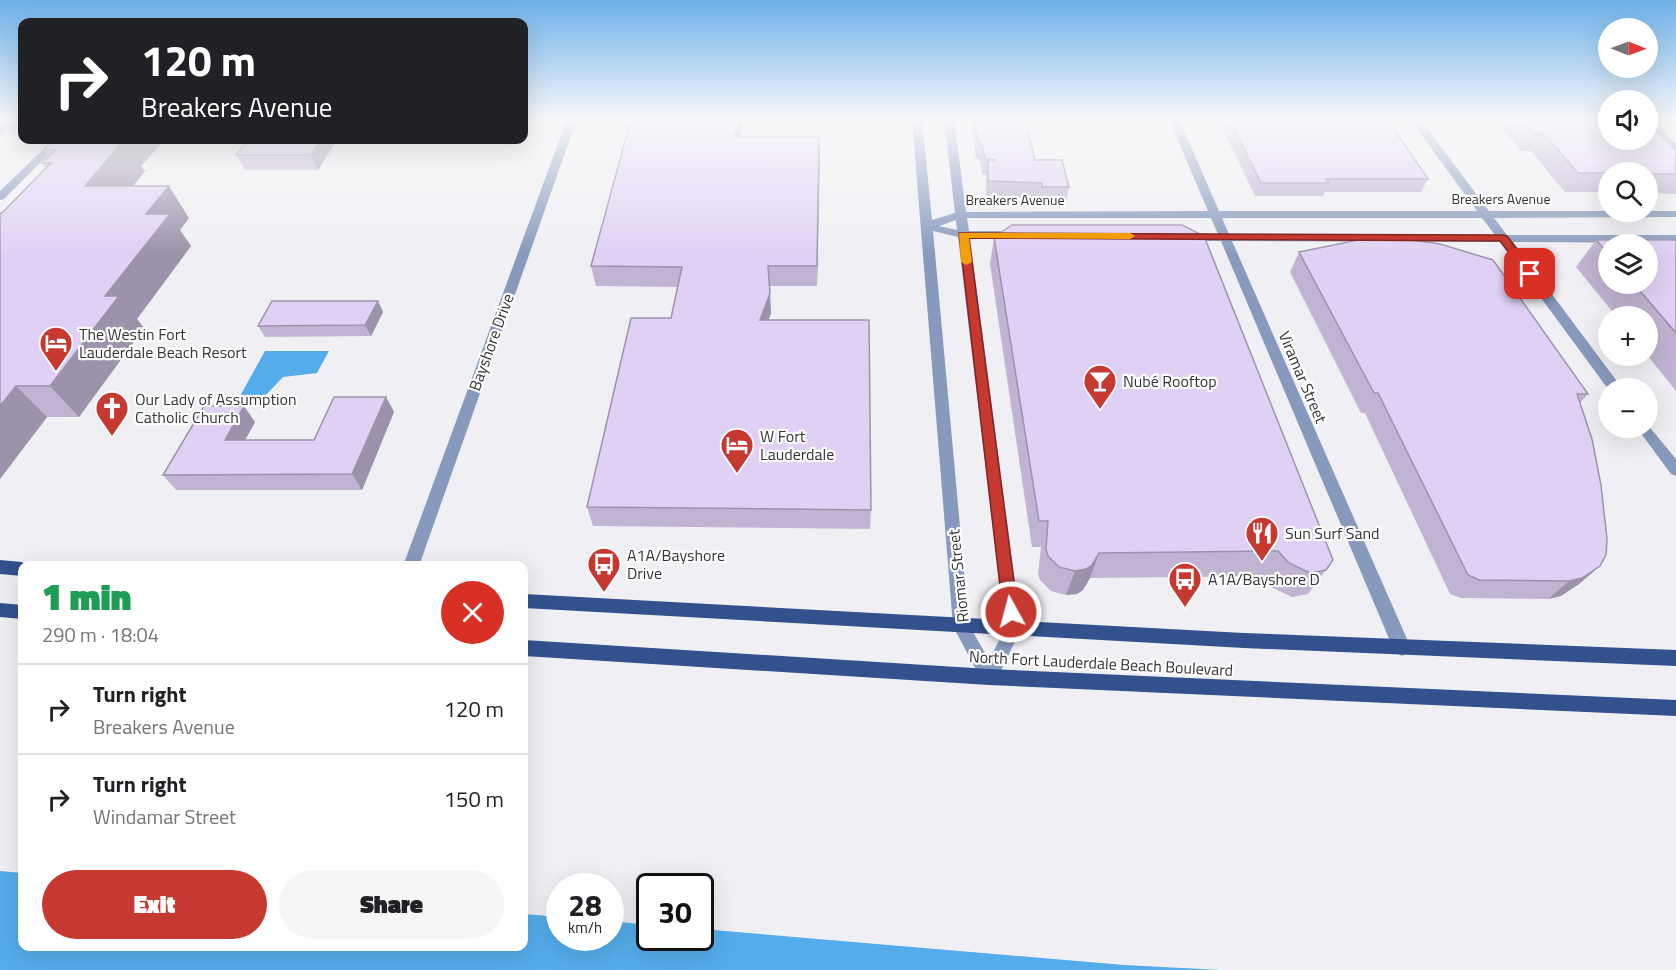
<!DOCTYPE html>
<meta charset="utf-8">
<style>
body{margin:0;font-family:"Titillium Web",sans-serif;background:#f6f6f6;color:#202124;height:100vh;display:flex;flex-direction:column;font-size:22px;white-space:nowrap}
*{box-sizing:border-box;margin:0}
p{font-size:20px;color:#757577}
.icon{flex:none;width:33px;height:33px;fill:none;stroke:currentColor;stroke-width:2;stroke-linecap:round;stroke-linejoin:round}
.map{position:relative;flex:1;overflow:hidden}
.drawer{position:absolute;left:18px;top:561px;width:510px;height:390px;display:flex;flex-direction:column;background:#fff;border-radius:12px;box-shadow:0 6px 24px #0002}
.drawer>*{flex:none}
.top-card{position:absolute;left:18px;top:18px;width:510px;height:126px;border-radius:12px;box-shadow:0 6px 24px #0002;background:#202124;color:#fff;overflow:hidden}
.needle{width:39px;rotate:91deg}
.fabs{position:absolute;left:1598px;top:18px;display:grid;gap:12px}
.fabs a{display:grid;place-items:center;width:60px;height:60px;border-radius:50%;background:#fff;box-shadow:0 6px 24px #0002;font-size:30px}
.speed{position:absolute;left:546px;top:873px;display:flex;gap:12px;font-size:30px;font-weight:700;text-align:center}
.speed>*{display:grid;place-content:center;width:78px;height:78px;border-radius:50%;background:#fff;box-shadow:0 6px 24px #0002;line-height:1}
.speed small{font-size:15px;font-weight:400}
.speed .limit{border:3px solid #111;border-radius:9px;background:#fff;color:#111}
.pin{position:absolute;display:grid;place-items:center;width:51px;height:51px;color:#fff;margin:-26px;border-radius:12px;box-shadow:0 3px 9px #0006}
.me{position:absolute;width:66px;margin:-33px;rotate:353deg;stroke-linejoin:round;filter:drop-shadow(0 0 4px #0008)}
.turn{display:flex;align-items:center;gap:21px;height:126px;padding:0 24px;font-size:27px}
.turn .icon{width:78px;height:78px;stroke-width:2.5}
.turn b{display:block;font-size:42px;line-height:51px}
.round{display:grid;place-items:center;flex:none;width:63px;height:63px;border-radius:32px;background:#f6f6f6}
.headline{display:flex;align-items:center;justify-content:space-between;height:102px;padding:0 24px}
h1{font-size:36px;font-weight:800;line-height:45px;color:#1e9e55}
.action{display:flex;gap:12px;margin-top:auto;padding:12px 24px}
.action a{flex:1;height:69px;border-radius:36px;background:#c63931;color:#fff;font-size:24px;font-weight:800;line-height:69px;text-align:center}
.action a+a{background:#f6f6f6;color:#202124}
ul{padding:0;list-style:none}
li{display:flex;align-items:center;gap:18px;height:90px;padding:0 24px;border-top:2px solid #e0e0e0}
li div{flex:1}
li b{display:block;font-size:22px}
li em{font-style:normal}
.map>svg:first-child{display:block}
.water{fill:#54adea}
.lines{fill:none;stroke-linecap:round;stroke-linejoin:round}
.minor{fill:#879abd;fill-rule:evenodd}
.major{fill:#32518d;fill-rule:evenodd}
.wall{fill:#c1b4d2;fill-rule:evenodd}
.shaded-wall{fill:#9d92ab}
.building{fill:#e0d1f4;stroke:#9d92ab;stroke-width:1.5}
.route{fill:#c63931;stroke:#812520;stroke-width:1.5}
.slow{fill:#f59e0b}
.labels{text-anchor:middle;stroke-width:4.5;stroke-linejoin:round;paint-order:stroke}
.far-street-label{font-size:14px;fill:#353536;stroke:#fefeff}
.poi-label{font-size:16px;fill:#353536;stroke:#fefeff;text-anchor:start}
.street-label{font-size:16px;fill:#353536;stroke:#fefeff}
</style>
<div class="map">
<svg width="1676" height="970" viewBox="0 0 1676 970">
<rect width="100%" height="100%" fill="#f0f0f4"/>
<g class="water">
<path d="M 265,351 L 329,351 L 317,373 L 283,377 L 265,396 L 240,396 Z"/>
<path d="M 0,871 L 22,873 L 22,946 L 524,946 L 524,914 L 559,917 L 560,938 L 610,938 L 611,921 L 649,925 L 650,938 L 700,938 L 701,929 L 1124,965 L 1221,970 L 0,970 Z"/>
</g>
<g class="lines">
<g class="minor">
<path d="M 567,119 L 577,119 L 419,566 L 403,566 Z"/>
<path d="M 912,119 L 922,119 L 932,220 L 955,213 L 944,119 L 954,119 L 966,212 L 1208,211 L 1169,119 L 1179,119 L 1219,211 L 1477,211 L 1410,119 L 1420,119 L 1489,211 L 1676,211 L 1676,217 L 1494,218 L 1507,235 L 1676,235 L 1676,243 L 1513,242 L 1622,388 L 1608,389 L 1500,242 L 1232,241 L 1411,648 L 1408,653 L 1402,656 L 1396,653 L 1393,648 L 1221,241 L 1186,241 L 1180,237 L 1186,233 L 1218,234 L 1211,218 L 967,218 L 969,231 L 1015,231 L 1021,235 L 1015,239 L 970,239 L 1021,629 L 995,683 L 989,685 L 983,683 L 953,626 ZM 1222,218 L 1482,218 L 1495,235 L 1229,234 ZM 956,220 L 957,230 L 939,226 ZM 933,231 L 958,237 L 1005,629 L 989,660 L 969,625 Z"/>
<path d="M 1647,119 L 1651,120 L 1676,144 L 1676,153 L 1647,128 Z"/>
<path d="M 1668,119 L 1676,119 L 1676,125 Z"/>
<path d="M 53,140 L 63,140 L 4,199 L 0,200 L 0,191 Z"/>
<path d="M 1647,424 L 1676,459 L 1676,476 L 1671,474 L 1637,428 L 1647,428 Z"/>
</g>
<g class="major">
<path d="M 0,560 L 22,562 L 28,566 L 22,566 L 22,576 L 0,574 Z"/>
<path d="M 524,594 L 1244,633 L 1676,650 L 1676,666 L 1244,648 L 524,608 Z"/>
<path d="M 0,603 L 22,605 L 22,619 L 0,617 Z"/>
<path d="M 524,640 L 989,669 L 1676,700 L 1676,716 L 989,685 L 524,656 Z"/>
</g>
</g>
<g class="wall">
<path d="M 0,119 L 22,119 L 22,121 L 14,130 L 7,130 L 0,136 Z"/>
<path d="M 621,119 L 743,119 L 740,137 L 819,137 L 817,286 L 769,286 L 771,313 L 769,320 L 871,510 L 870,529 L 593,526 L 587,507 L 671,318 L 678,287 L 596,286 L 591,266 L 628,129 L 623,129 Z"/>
<rect x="818" y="119" width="32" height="5"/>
<path d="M 970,119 L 1025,119 L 1035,160 L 1069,187 L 1066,202 L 1039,203 L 1038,198 L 986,197 L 986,175 L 982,174 L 980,160 L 976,158 Z"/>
<path d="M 1223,119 L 1229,119 L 1428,179 L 1421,192 L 1325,192 L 1323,196 L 1255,196 L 1221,125 Z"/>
<path d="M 1494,119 L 1608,119 L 1676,151 L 1676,194 L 1647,193 L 1647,172 L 1608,172 L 1608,192 L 1565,192 L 1531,151 L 1521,151 Z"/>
<path d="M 53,140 L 164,140 L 141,166 L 145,171 L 133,186 L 189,218 L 180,230 L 191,246 L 137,319 L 144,328 L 79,417 L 47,417 L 0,479 L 2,213 L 46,168 L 42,163 L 48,157 L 43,150 Z"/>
<path d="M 248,140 L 337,140 L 318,170 L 245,170 L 236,155 Z"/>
<path d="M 994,237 L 1326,570 L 1308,594 L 1292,597 L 1273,588 L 1262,576 L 1090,578 L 1083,590 L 1077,594 L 1066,595 L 1051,591 L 1040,580 L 1038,574 L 1041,547 L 1032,547 L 990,264 Z"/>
<path d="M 1596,240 L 1676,240 L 1676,391 L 1647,355 L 1647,316 L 1616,316 L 1576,267 ZM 1608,244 L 1647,284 L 1608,284 Z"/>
<path d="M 1299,252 L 1588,394 L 1580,403 L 1600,566 L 1579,584 L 1561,596 L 1548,599 L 1461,598 L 1450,594 L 1365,413 L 1361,413 L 1290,272 Z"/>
<path d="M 383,312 L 371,336 L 265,337 L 258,326 Z"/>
<path d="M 386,397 L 394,412 L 362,490 L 176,490 L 163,475 L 255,422 L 245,440 L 314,440 Z"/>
</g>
<g class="shaded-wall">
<path d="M 8,119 L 22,119 L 22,121 L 14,130 L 7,120 Z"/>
<path d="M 738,119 L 743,119 L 737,156 L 735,137 Z"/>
<path d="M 0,121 L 7,130 L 0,136 Z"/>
<path d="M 819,137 L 820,156 L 817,286 L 817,266 Z"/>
<path d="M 116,140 L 164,140 L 141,166 L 145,171 L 108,218 L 85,186 Z"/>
<path d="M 320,140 L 337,140 L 318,170 L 311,155 Z"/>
<path d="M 169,186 L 189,218 L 180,230 L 191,246 L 137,319 L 144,328 L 79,417 L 50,386 L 105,296 L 146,214 Z"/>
<path d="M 770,293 L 771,313 L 761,340 L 760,320 Z"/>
<path d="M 378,301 L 383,312 L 371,336 L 365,325 Z"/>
<path d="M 16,386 L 47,417 L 0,479 L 0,406 Z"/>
<path d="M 386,397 L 394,412 L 362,490 L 352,474 Z"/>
<path d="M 244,406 L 255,422 L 237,455 L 225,440 Z"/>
<path d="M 1099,553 L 1090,578 L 1083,590 L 1077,594 L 1066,595 L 1075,571 Z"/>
<path d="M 1600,566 L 1579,584 L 1561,596 L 1548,599 L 1569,581 Z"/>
</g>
<g class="building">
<path d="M 631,119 L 738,119 L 735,137 L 819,137 L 817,266 L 768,266 L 770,293 L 760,320 L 869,320 L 871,510 L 587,507 L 631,318 L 671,318 L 682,267 L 591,266 Z"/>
<path d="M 974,119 L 1025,119 L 1035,160 L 1062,160 L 1069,187 L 1042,187 L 1042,183 L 988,181 L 988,160 L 996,160 L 985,159 L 982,145 L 978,142 Z"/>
<path d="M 1229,119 L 1387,119 L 1428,179 L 1326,179 L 1329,183 L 1261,183 Z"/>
<path d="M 1521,119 L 1608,119 L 1608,140 L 1647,140 L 1647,122 L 1676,151 L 1676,174 L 1647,174 L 1647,172 L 1578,173 L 1543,133 L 1533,133 Z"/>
<path d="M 53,140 L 124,140 L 85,186 L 169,186 L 146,214 L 170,214 L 105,296 L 119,296 L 50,386 L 16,386 L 0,406 L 0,213 L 2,213 L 51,163 L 42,163 L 56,150 L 43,150 Z"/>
<path d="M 248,140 L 320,140 L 311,155 L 236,155 Z"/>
<path d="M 1012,225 L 1182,225 L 1204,236 L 1333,560 L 1326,570 L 1310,573 L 1289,563 L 1278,551 L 1099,553 L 1092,565 L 1086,569 L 1075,571 L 1059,567 L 1048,556 L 1046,549 L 1048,521 L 1039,521 L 994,237 Z"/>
<path d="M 1396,238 L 1440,244 L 1493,260 L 1588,394 L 1577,394 L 1592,439 L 1601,485 L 1607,539 L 1606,555 L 1600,566 L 1582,578 L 1569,581 L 1479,580 L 1468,575 L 1378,393 L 1374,393 L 1299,252 L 1358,240 Z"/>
<path d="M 1596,240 L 1676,240 L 1676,333 L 1634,284 L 1647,284 L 1647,244 L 1608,244 L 1608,253 Z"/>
<path d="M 272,301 L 378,301 L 365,325 L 258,326 Z"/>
<path d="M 334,397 L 386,397 L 352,474 L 163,475 L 204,406 L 244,406 L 225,440 L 314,440 Z"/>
</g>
<linearGradient id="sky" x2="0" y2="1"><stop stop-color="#6db1e9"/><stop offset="0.47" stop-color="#f8f8fa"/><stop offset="1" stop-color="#f8f8fa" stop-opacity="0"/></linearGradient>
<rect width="1676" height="255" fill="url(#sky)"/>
<path class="route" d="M 959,233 L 1503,235 L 1507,236 L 1536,274 L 1527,277 L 1500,241 L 969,238 L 1018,612 L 1011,619 L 1003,612 Z"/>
<path class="slow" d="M 959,233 L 1130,233 L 1135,236 L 1130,239 L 969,238 L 972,262 L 966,265 L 961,262 Z"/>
<defs>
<symbol id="hotel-pin" viewBox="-11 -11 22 30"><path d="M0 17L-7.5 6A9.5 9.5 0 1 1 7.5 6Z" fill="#c63931" stroke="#fefeff"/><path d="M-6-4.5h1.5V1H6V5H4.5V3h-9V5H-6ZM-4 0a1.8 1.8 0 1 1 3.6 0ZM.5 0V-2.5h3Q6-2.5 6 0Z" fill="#fff"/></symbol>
<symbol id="bar-pin" viewBox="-11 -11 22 30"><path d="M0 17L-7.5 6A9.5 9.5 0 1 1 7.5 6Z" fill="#c63931" stroke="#fefeff"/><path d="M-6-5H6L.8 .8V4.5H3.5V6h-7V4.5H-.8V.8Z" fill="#fff"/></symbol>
<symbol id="church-pin" viewBox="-11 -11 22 30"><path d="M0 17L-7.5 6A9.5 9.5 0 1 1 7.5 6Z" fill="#c63931" stroke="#fefeff"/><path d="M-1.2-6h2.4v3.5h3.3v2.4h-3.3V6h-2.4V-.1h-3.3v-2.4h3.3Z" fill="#fff"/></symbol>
<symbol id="restaurant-pin" viewBox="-11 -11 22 30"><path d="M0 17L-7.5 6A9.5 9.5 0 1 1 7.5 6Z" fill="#c63931" stroke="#fefeff"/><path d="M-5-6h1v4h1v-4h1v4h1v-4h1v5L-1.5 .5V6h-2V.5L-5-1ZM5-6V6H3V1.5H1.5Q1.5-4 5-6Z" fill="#fff"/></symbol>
<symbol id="bus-pin" viewBox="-11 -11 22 30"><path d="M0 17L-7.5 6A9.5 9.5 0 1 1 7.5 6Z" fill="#c63931" stroke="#fefeff"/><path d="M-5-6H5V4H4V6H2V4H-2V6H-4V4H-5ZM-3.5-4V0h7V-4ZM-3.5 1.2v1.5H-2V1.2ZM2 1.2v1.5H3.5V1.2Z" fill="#fff"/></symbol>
</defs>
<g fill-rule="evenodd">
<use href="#hotel-pin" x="37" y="324" width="38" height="52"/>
<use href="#bar-pin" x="1081" y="362" width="38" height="52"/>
<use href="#church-pin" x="93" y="389" width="38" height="52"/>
<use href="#hotel-pin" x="718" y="426" width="38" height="52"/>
<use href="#restaurant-pin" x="1243" y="514" width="38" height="52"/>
<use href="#bus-pin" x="585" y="545" width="38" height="52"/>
<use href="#bus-pin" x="1166" y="560" width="38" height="52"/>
</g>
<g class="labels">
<g class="far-street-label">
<text x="1501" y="204">Breakers Avenue</text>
<text x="1015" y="205">Breakers Avenue</text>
</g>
<g class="poi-label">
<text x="79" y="340">The Westin Fort<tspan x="79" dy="18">Lauderdale Beach Resort</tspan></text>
<text x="1123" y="387">Nubé Rooftop</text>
<text x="135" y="405">Our Lady of Assumption<tspan x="135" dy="18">Catholic Church</tspan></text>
<text x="760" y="442">W Fort<tspan x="760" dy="18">Lauderdale</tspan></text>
<text x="1285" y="539">Sun Surf Sand</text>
<text x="627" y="561">A1A/Bayshore<tspan x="627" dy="18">Drive</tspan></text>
<text x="1208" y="585">A1A/Bayshore D</text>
</g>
<g class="street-label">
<text transform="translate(491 342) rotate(-70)" y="6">Bayshore Drive</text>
<text transform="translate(1303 377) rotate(67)" y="6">Viramar Street</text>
<text transform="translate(958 576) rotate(-96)" y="6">Riomar Street</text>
<text transform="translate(1101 663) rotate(3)" y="6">North Fort Lauderdale Beach Boulevard</text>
</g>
</g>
</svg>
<div class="fabs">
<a><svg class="needle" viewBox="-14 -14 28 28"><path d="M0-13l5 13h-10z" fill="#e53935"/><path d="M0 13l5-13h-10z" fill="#757577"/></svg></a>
<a><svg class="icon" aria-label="sound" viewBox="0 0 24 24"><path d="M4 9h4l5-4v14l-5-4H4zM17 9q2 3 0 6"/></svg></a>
<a><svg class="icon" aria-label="search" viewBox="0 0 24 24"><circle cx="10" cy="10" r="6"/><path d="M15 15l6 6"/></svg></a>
<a><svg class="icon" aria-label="layers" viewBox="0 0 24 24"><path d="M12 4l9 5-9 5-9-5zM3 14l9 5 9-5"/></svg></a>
<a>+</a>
<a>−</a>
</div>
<div class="speed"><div>28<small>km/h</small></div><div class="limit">30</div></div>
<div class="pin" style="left:1530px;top:274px;background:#d93025"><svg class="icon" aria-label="arrive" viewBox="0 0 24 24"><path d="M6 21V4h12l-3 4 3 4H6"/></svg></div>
<svg class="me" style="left:1011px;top:612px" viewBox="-20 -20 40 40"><circle r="17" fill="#c63931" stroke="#fff" stroke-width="3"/><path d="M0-11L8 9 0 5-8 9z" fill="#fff"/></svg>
<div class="top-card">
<div class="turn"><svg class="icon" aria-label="right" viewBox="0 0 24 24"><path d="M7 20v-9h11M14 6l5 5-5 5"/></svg><div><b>120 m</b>Breakers Avenue</div></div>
</div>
<section class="drawer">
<div class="headline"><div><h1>1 min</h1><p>290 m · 18:04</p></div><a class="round" style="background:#d93025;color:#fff"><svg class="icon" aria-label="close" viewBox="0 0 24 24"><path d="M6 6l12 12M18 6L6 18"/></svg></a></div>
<ul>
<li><svg class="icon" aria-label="right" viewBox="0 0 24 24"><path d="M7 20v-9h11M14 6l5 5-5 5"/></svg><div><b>Turn right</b><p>Breakers Avenue</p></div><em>120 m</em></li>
<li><svg class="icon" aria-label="right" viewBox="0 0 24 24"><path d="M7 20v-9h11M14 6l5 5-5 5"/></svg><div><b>Turn right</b><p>Windamar Street</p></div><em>150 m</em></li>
</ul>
<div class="action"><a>Exit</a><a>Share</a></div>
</section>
</div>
